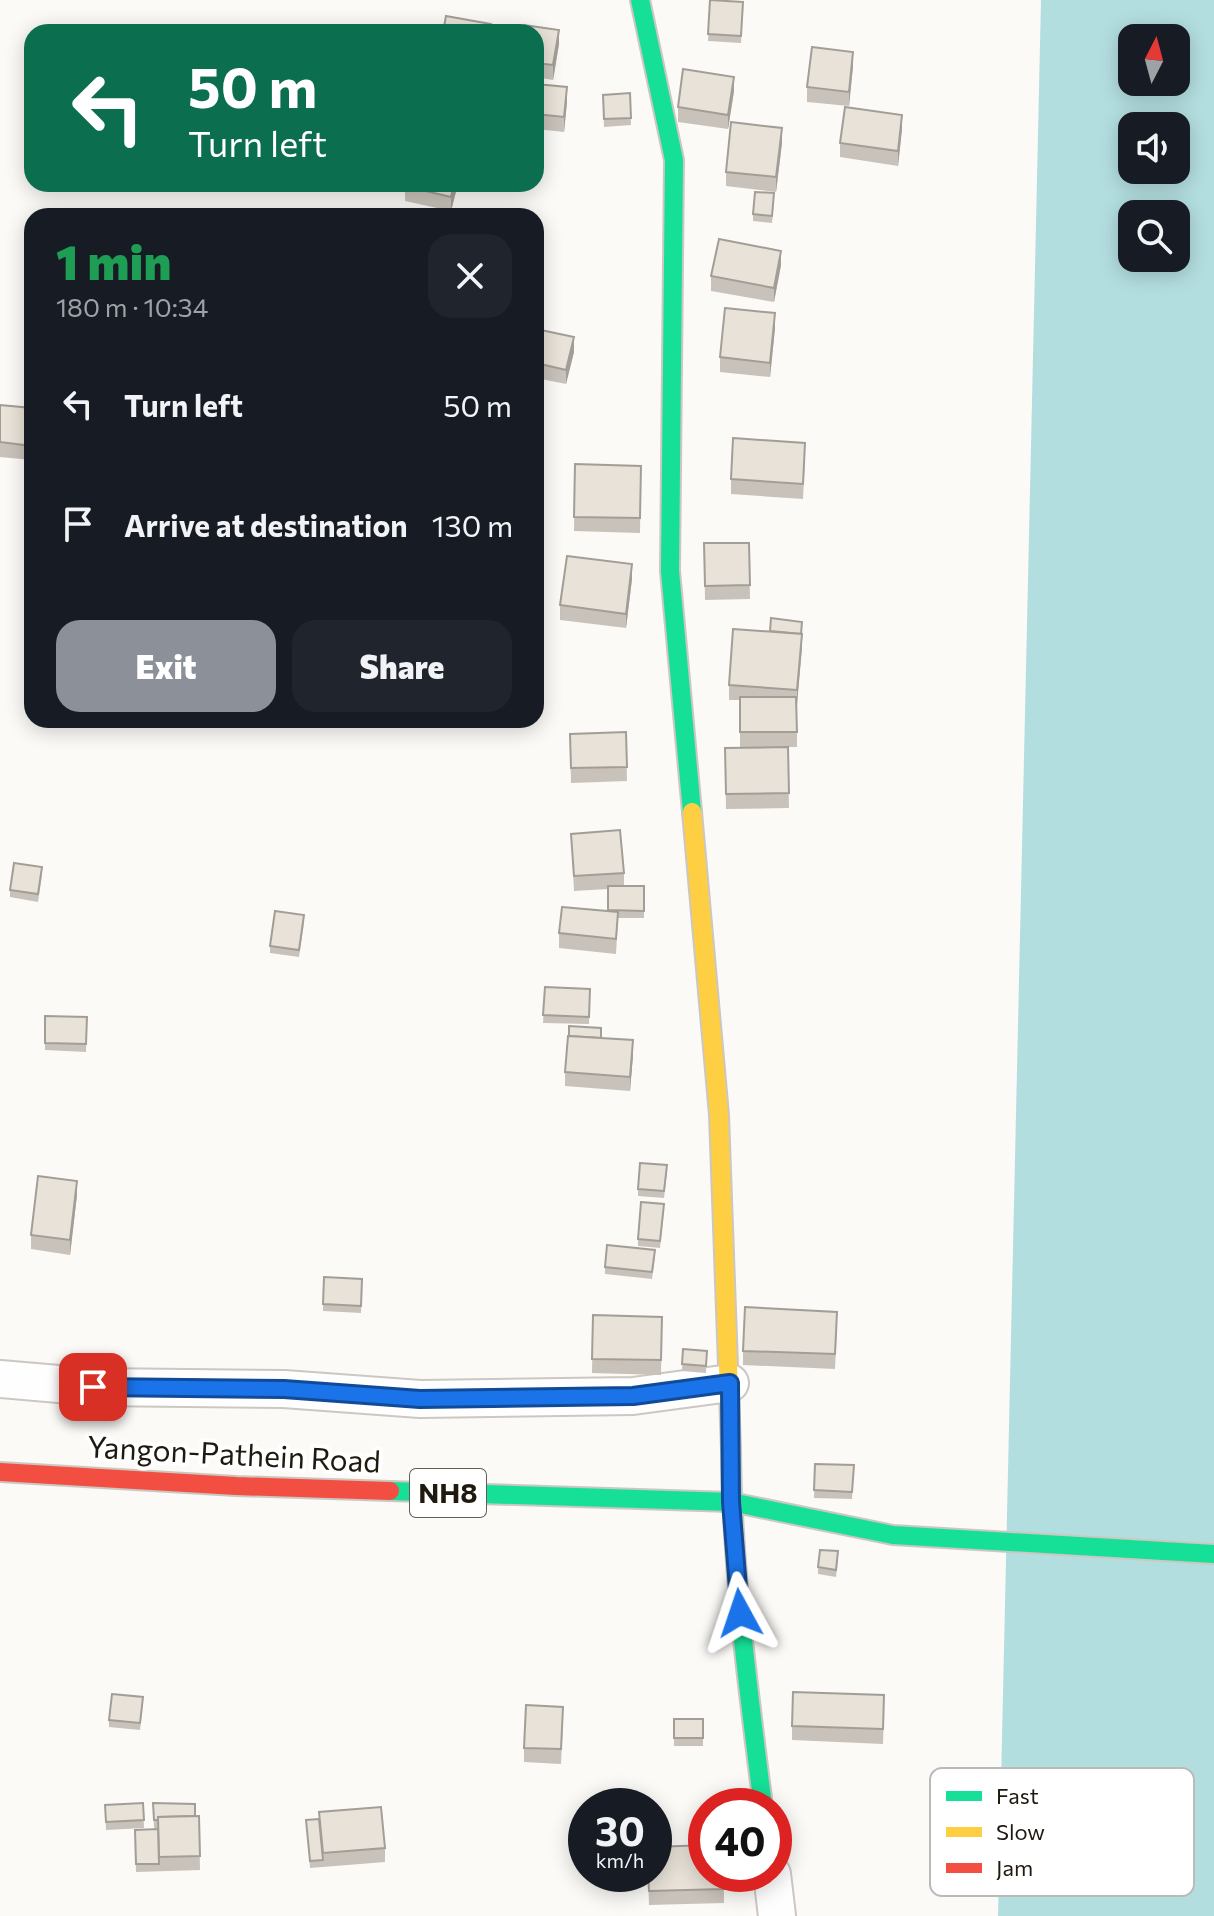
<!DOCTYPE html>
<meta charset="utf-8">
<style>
body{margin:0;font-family:Commissioner,sans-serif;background:#20242c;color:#f1f3f6;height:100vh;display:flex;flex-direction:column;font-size:30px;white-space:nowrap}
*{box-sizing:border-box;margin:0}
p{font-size:26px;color:#9ea1a6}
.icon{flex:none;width:44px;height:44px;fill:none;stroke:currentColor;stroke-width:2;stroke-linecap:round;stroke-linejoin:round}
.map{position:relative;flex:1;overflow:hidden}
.sheet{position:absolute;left:24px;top:208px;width:520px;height:520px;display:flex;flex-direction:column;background:#171b24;border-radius:24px;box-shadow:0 4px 20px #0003}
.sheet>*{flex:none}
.hud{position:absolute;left:24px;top:24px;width:520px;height:168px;border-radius:24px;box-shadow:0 4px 20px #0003;background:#0b6e4f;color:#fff;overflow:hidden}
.needle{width:52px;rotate:6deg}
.buttons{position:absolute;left:1118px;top:24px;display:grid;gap:16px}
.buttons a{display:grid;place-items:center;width:72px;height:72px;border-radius:16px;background:#171b24;box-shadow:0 4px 20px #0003;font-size:40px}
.speed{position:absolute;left:568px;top:1788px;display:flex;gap:16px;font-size:40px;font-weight:700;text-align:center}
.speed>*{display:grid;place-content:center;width:104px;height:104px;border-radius:50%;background:#171b24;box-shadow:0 4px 20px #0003;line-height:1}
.speed small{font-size:20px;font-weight:400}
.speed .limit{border:12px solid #d22;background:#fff;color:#111}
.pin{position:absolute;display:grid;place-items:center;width:68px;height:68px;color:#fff;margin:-34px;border-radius:16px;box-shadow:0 4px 12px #0006}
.me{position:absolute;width:88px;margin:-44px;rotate:355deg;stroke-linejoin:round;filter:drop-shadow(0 0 6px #0008)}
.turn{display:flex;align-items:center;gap:28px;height:168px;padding:0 32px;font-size:36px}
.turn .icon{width:104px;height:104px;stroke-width:2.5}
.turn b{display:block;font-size:56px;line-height:68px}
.round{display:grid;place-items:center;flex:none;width:84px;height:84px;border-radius:24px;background:#20242c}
.headline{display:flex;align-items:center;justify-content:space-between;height:136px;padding:0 32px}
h1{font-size:48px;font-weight:800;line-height:60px;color:#1e9e55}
.primary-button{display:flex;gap:16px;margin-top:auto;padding:16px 32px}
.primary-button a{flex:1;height:92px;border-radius:24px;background:#8c9099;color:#fff;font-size:32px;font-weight:800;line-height:92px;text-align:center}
.primary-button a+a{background:#20242c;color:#f1f3f6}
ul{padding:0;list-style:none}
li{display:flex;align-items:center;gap:24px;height:120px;padding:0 32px}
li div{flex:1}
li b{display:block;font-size:30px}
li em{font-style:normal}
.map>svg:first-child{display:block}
.water{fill:#b3dee0;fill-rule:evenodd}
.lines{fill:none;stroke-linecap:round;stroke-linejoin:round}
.street-casing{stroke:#ccc7c1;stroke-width:40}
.fast-casing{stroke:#ccc7c1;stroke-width:22}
.slow-casing{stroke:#ccc7c1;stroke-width:22}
.jam-casing{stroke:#ccc7c1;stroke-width:22}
.street{stroke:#fffefe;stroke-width:36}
.fast{stroke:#16e098;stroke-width:18}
.slow{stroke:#ffcf43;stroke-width:18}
.jam{stroke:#f24e42;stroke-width:18}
.wall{fill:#c8c2ba}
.shaded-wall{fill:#a29e97}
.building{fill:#e8e2d8;stroke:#a29e97;stroke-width:2}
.route-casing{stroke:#114b97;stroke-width:20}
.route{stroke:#1a73e8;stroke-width:14}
.labels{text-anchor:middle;stroke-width:8;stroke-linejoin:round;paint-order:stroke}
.shield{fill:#fff;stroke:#625e57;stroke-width:2}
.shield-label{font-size:28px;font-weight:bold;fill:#1f190f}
.street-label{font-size:30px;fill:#1f190f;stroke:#fff}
.key{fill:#fff;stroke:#bcbab7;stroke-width:2}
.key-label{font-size:22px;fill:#1f190f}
</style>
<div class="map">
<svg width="1214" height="1916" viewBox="0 0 1214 1916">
<rect width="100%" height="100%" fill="#fcfaf7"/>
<path class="water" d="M 1041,0 L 1214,0 L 1214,1916 L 998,1916 ZM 1132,38 L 1176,38 L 1176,82 L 1132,82 ZM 1132,126 L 1176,126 L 1176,170 L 1132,170 ZM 1132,214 L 1176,214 L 1176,258 L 1132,258 Z"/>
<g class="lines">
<defs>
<g id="street">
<path d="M 0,1379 L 93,1387 L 284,1389 L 420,1399 L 633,1396 L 730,1383"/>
<path d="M 772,1874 L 777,1916"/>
</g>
<g id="fast">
<path d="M 640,0 L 674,160 L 670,571 L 692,812"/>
<path d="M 731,1449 C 732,1568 748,1688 763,1806"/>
<path d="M 390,1491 L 731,1502 L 893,1535 L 1214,1554"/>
</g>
<path id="slow" d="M 692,812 L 719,1115 L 731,1449"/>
<path id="jam" d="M 0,1472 L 236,1486 L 390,1491"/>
</defs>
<use href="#street" class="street-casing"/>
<use href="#fast" class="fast-casing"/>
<use href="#slow" class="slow-casing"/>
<use href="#jam" class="jam-casing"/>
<use href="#street" class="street"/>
<use href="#fast" class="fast"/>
<use href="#slow" class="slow"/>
<use href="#jam" class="jam"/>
</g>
<g class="wall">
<path d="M 710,0 L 743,2 L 741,43 L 708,41 Z"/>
<path d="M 536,32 L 559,44 L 553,80 L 536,77 Z"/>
<path d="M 853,66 L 849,106 L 807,102 L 807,87 Z"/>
<path d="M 536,84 L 567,102 L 564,132 L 536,129 Z"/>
<path d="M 734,91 L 728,129 L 678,122 L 678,107 Z"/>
<path d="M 630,93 L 631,125 L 604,127 L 603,95 Z"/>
<path d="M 902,129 L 898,166 L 840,157 L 840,143 Z"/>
<path d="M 782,143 L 776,192 L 726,186 L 726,172 Z"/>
<path d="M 458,184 L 451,211 L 405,201 L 405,186 Z"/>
<path d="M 774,200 L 772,223 L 753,221 L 753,214 Z"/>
<path d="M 781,265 L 774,302 L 711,291 L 711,276 Z"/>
<path d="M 775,328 L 770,377 L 720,372 L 720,357 Z"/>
<path d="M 536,329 L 574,352 L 566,384 L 536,378 Z"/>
<path d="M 0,405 L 32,408 L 32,460 L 0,457 Z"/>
<path d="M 805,458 L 803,499 L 731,494 L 731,479 Z"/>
<path d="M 575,464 L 641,466 L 640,533 L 574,531 Z"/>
<path d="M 32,492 L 32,515 L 30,514 L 30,500 Z"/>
<path d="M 704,543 L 749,543 L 750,599 L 705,600 Z"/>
<path d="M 632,579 L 626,628 L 560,620 L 560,605 Z"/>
<path d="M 802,622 L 797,705 L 797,747 L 788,747 L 789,808 L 726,809 L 725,748 L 740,747 L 740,700 L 729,700 L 729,685 L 770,631 Z"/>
<path d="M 626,732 L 627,781 L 571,783 L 570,734 Z"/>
<path d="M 571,834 L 624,873 L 624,886 L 644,886 L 644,918 L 618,918 L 616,954 L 559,948 L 559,933 L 608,911 L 608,889 L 574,891 Z"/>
<path d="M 42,875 L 38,902 L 10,897 L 10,890 Z"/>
<path d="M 304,923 L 299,957 L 270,953 L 270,946 Z"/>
<path d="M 545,987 L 590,989 L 589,1024 L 543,1023 Z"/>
<path d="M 45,1016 L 87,1017 L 86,1052 L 45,1050 Z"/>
<path d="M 601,1038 L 633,1055 L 630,1091 L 565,1086 L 565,1072 Z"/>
<path d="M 667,1172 L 664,1198 L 638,1196 L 638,1189 Z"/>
<path d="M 77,1195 L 70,1255 L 31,1249 L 31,1235 Z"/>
<path d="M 664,1211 L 660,1248 L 638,1246 L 638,1239 Z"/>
<path d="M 655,1257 L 652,1279 L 605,1274 L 605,1267 Z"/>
<path d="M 324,1277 L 362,1279 L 361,1313 L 323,1311 Z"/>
<path d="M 593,1315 L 662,1317 L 661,1375 L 592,1373 Z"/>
<path d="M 837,1326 L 835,1369 L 743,1365 L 743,1351 Z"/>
<path d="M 683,1349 L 707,1351 L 706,1373 L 682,1371 Z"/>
<path d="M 815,1464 L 854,1465 L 852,1499 L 814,1498 Z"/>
<path d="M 838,1559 L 836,1577 L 818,1574 L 818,1567 Z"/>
<path d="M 143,1705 L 140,1730 L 109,1727 L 109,1720 Z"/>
<path d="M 884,1710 L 883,1744 L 792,1740 L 792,1726 Z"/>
<rect x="674" y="1719" width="29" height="27"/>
<path d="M 563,1722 L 561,1764 L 524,1762 L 524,1748 Z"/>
<path d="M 143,1803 L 144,1828 L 106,1830 L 105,1805 Z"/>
<path d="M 153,1803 L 195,1816 L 199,1816 L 200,1870 L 136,1872 L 135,1830 L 158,1829 L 158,1828 L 154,1828 Z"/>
<path d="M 306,1820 L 385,1848 L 385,1862 L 310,1868 Z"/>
<path d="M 648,1874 L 724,1874 L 724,1903 L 649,1905 Z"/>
</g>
<g class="shaded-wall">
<path d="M 559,30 L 559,44 L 553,80 L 553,65 Z"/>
<path d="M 853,52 L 853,66 L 849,106 L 849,92 Z"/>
<path d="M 734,77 L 734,91 L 728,129 L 728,115 Z"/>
<path d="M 567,87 L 567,102 L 564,132 L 564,117 Z"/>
<path d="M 902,115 L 902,129 L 898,166 L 898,151 Z"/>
<path d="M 782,128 L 782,143 L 776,192 L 776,177 Z"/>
<path d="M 454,184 L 458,184 L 451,211 L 451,197 Z"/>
<path d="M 781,251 L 781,265 L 774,302 L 774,288 Z"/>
<path d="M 775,313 L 775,328 L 770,377 L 770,363 Z"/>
<path d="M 574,337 L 574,352 L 566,384 L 566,370 Z"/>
<path d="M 632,564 L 632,579 L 626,628 L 626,614 Z"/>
<path d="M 802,622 L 802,648 L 797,705 L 797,690 Z"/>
<path d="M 633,1040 L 633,1055 L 630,1091 L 630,1077 Z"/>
<path d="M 77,1181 L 77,1195 L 70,1255 L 70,1240 Z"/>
</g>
<g class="building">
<path d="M 710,0 L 743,2 L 741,36 L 708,34 Z"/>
<path d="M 446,16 L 491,24 L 489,32 L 443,32 Z"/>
<path d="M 524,25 L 559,30 L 553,65 L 536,63 L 536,32 L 523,32 Z"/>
<path d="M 812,47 L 853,52 L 849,92 L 807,87 Z"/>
<path d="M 683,69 L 734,77 L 728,115 L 678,107 Z"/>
<path d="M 536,84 L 567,87 L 564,117 L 536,114 Z"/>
<path d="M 630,93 L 631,118 L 604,119 L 603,95 Z"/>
<path d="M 845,107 L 902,115 L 898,151 L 840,143 Z"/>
<path d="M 731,122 L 782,128 L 776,177 L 726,172 Z"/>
<path d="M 406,184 L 454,184 L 451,197 L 405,186 Z"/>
<path d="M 755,192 L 774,193 L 772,216 L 753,214 Z"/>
<path d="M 719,239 L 781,251 L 774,288 L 711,276 Z"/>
<path d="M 725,308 L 775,313 L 770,363 L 720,357 Z"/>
<path d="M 536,329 L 574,337 L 566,370 L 536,363 Z"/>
<path d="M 0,405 L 32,408 L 32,446 L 0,442 Z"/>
<path d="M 733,438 L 805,443 L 803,484 L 731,479 Z"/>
<path d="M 575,464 L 641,466 L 640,518 L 574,517 Z"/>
<path d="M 704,543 L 749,543 L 750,585 L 705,586 Z"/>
<path d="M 567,556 L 632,564 L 626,614 L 560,605 Z"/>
<path d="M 771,618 L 802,622 L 801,634 L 770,631 Z"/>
<path d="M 733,629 L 802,634 L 797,690 L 729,685 Z"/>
<path d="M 740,697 L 796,697 L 797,732 L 740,732 Z"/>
<path d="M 626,732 L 627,767 L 571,768 L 570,734 Z"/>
<path d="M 788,747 L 789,793 L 726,794 L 725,748 Z"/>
<path d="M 620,830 L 624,873 L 574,876 L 571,834 Z"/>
<path d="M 14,863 L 42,867 L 38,894 L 10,890 Z"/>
<path d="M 608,886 L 644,886 L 644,911 L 608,910 Z"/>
<path d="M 562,907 L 618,912 L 616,939 L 559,933 Z"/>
<path d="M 275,911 L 304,915 L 299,950 L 270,946 Z"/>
<path d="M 545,987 L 590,989 L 589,1017 L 543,1015 Z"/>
<path d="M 45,1016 L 87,1017 L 86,1044 L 45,1043 Z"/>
<path d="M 569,1026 L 601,1028 L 601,1038 L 569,1036 Z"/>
<path d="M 568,1036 L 633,1040 L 630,1077 L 565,1072 Z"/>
<path d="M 640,1163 L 667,1165 L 664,1191 L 638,1189 Z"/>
<path d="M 38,1176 L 77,1181 L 70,1240 L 31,1235 Z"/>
<path d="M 641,1202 L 664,1204 L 660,1241 L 638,1239 Z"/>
<path d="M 607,1245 L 655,1250 L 652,1272 L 605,1267 Z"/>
<path d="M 324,1277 L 362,1279 L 361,1306 L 323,1304 Z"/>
<path d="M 745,1307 L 837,1312 L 835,1354 L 743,1351 Z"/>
<path d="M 593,1315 L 662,1317 L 661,1360 L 592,1359 Z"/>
<path d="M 683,1349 L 707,1351 L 706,1366 L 682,1364 Z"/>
<path d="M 815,1464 L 854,1465 L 852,1492 L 814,1490 Z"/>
<path d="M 820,1550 L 838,1551 L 836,1570 L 818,1567 Z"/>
<path d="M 793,1692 L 884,1695 L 883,1729 L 792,1726 Z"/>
<path d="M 112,1694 L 143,1697 L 140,1723 L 109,1720 Z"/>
<path d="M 526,1705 L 563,1707 L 561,1749 L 524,1748 Z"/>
<rect x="674" y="1719" width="29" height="19"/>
<path d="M 143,1803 L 144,1820 L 106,1822 L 105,1805 Z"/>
<path d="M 153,1803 L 195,1804 L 195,1816 L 158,1817 L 158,1820 L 154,1820 Z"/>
<path d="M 381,1807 L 385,1848 L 323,1853 L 319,1812 Z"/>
<path d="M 199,1816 L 200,1856 L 159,1857 L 158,1817 Z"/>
<path d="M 319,1819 L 323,1860 L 310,1861 L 306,1820 Z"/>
<path d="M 158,1829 L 159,1864 L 136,1864 L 135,1830 Z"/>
<path d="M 706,1845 L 706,1874 L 724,1874 L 724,1889 L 649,1891 L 648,1874 L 654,1874 L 654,1847 Z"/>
</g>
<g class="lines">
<defs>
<path id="route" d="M 93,1387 L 284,1389 L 420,1399 L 633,1396 L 730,1383 L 731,1502 L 740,1613"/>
</defs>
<use href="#route" class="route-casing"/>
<use href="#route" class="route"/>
</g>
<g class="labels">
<rect class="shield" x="410" y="1469" width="76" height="48" rx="6"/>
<g class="shield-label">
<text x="448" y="1503">NH8</text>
</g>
<g class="street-label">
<text transform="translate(234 1455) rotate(3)" y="10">Yangon-Pathein Road</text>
</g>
</g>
<rect x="930" y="1768" width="264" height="128" rx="12" class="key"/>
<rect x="946" y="1791" width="36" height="10" fill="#16e098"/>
<rect x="946" y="1827" width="36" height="10" fill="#ffcf43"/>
<rect x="946" y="1863" width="36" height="10" fill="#f24e42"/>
<g class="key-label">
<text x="996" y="1804">Fast</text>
<text x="996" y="1840">Slow</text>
<text x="996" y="1876">Jam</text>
</g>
</svg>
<div class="buttons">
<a><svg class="needle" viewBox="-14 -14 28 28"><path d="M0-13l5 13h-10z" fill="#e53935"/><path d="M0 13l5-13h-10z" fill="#9ea1a6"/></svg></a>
<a><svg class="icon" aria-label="sound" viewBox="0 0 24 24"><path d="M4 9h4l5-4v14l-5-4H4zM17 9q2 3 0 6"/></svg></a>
<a><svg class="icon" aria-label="search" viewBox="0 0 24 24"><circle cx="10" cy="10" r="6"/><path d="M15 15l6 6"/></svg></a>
</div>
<div class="speed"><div>30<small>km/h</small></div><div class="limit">40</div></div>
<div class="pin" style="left:93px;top:1387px;background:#d93025"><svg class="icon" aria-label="arrive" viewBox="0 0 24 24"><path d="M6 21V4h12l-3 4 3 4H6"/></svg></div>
<svg class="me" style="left:740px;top:1613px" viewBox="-20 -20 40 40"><path d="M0-17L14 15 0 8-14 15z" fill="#1a73e8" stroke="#fff" stroke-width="4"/></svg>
<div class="hud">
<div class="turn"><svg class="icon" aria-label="left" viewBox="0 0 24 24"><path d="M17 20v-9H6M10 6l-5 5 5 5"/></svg><div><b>50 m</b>Turn left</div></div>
</div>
<section class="sheet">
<div class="headline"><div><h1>1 min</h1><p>180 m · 10:34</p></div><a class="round"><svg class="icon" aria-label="close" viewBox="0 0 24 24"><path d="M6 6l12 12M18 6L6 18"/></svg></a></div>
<ul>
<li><svg class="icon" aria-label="left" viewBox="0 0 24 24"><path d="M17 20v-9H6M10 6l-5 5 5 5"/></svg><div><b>Turn left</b></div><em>50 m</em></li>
<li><svg class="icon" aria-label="arrive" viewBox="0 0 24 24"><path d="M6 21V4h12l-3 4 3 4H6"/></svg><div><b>Arrive at destination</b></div><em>130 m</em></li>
</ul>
<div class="primary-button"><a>Exit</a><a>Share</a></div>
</section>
</div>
